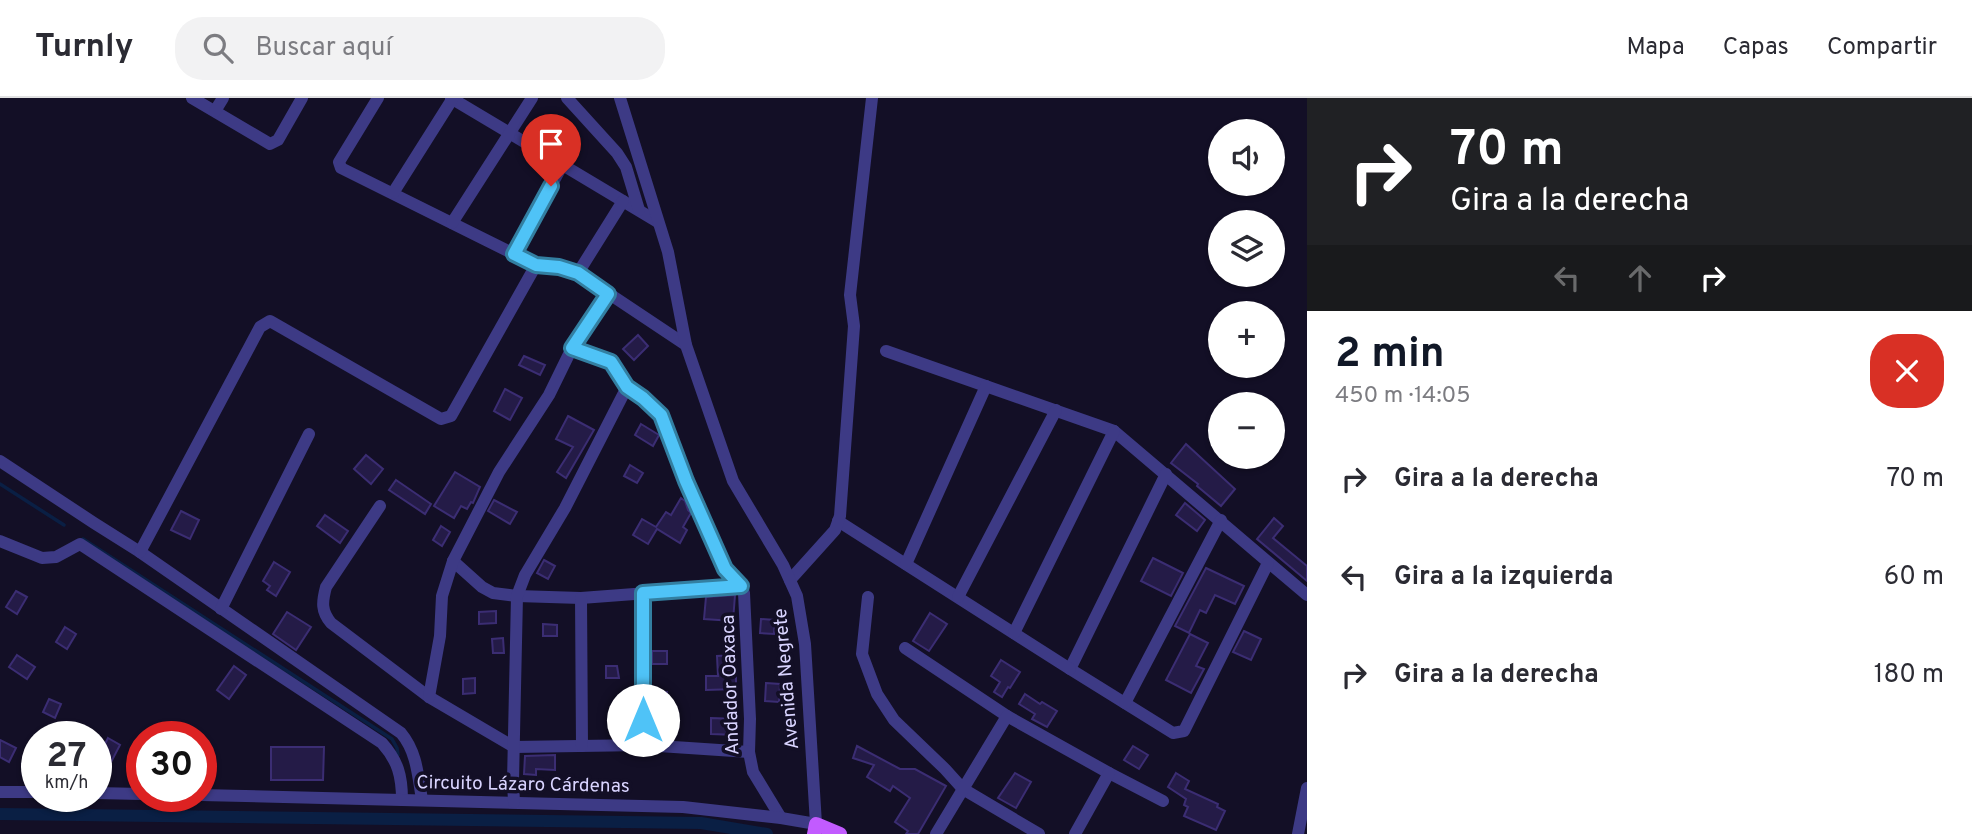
<!DOCTYPE html>
<html lang="es">
<meta charset="utf-8">
<style>
body{margin:0;font-family:Overpass,sans-serif;background:#f2f2f3;color:#2b2b33;height:100vh;display:flex;flex-direction:column;font-size:26px;white-space:nowrap}
*{box-sizing:border-box;margin:0}
p{font-size:23px;color:#7c7c81}
.icon{flex:none;width:38px;height:38px;fill:none;stroke:currentColor;stroke-width:2;stroke-linecap:round;stroke-linejoin:round}
.map{position:relative;flex:1;overflow:hidden}
.sheet{display:flex;flex-direction:column;background:#fff;width:665px}
.sheet>*{flex:none}
.guide{background:#202124;color:#fff;overflow:hidden}
.controls{position:absolute;left:1208px;top:21px;display:grid;gap:14px}
.controls a{display:grid;place-items:center;width:77px;height:77px;border-radius:50%;background:#fff;box-shadow:0 2px 5px #0004;font-size:35px}
.speed{position:absolute;left:21px;top:623px;display:flex;gap:14px;font-size:35px;font-weight:700;text-align:center}
.speed>*{display:grid;place-content:center;width:91px;height:91px;border-radius:50%;background:#fff;box-shadow:0 2px 5px #0004;line-height:1}
.speed small{font-size:18px;font-weight:400}
.speed .limit{border:10px solid #d22;background:#fff;color:#111}
.pin{position:absolute;display:grid;place-items:center;width:60px;height:60px;color:#fff;margin:-72px -30px;border-radius:50% 50% 50% 0;rotate:-45deg;box-shadow:0 0 7px #0007}
.pin .icon{rotate:45deg}
.me{position:absolute;width:77px;margin:-38px;rotate:0deg;stroke-linejoin:round;filter:drop-shadow(0 0 5px #0008)}
.turn{display:flex;align-items:center;gap:24px;height:147px;padding:0 28px;font-size:32px}
.turn .icon{width:91px;height:91px;stroke-width:2.5}
.turn b{display:block;font-size:49px;line-height:60px}
.lanes{display:flex;align-items:center;height:66px;padding:0 28px;background:#0003;justify-content:center;gap:35px;direction:ltr}
.lanes .off{opacity:.35}
.round{display:grid;place-items:center;flex:none;width:74px;height:74px;border-radius:28px;background:#f2f2f3}
.summary{display:flex;align-items:center;justify-content:space-between;height:119px;padding:0 28px}
h1{font-size:42px;font-weight:700;line-height:52px;color:#111827}
ul{padding:0;list-style:none}
li{display:flex;align-items:center;gap:21px;height:98px;padding:0 28px}
li div{flex:1}
li b{display:block;font-size:26px}
li em{font-style:normal}
header{display:flex;align-items:center;gap:42px;box-sizing:border-box;height:98px;padding:0 35px;background:#fff;border-bottom:2px solid #e1e1e2}
header strong{font-size:33px}
nav{display:flex;gap:38px;margin-inline-start:auto;font-size:24px}
.search{width:490px;height:63px;background:#f2f2f3;display:flex;align-items:center;gap:18px;box-sizing:border-box;padding:0 24px;border-radius:28px;color:#7c7c81;font-size:26px}
main{display:flex;flex:1;min-height:0}
.map>svg:first-child{display:block}
.lines{fill:none;stroke-linecap:round;stroke-linejoin:round}
.stream{stroke:#0a1f44;stroke-width:3.5}
.canal{stroke:#0a1f44;stroke-width:12}
.building{fill:#241b47;stroke:#3b2d73;stroke-width:2}
.minor{stroke:#3d3a85;stroke-width:12}
.major{stroke:#c25bff;stroke-width:14}
.route-casing{stroke:#337fa1;stroke-width:18}
.route{stroke:#4fc3f7;stroke-width:12}
.labels{text-anchor:middle;stroke-width:7;stroke-linejoin:round;paint-order:stroke}
.street-label{font-size:19px;fill:#d9d4ff;stroke:#130f26}
</style>
<header>
<strong>Turnly</strong>
<div class="search"><svg class="icon" aria-label="search" viewBox="0 0 24 24"><circle cx="10" cy="10" r="6"/><path d="M15 15l6 6"/></svg>Buscar aquí</div>
<nav><a>Mapa</a><a>Capas</a><a>Compartir</a></nav>
</header>
<main>
<div class="map">
<svg width="1307" height="736" viewBox="0 0 1307 736">
<rect width="100%" height="100%" fill="#130f26"/>
<g class="lines">
<g class="stream">
<path d="M 0,386 L 64,427"/>
<path d="M 83,441 L 392,641 L 397,650 L 398,657"/>
</g>
<path class="canal" d="M 0,716 L 701,725 L 767,736"/>
</g>
<g class="building">
<path d="M 638,237 L 648,248 L 634,262 L 623,251 Z"/>
<path d="M 524,258 L 545,267 L 540,277 L 519,267 Z"/>
<path d="M 505,291 L 522,300 L 510,322 L 494,313 Z"/>
<path d="M 568,318 L 594,332 L 566,380 L 557,374 L 573,349 L 556,341 Z"/>
<path d="M 641,326 L 659,337 L 653,348 L 635,337 Z"/>
<path d="M 1186,346 L 1235,391 L 1221,408 L 1197,388 L 1198,386 L 1171,365 Z"/>
<path d="M 366,357 L 383,371 L 371,386 L 354,371 Z"/>
<path d="M 630,367 L 643,375 L 637,385 L 624,378 Z"/>
<path d="M 455,374 L 480,389 L 473,405 L 471,404 L 467,411 L 461,408 L 454,420 L 434,408 Z"/>
<path d="M 396,382 L 431,406 L 425,416 L 389,392 Z"/>
<path d="M 681,400 L 685,403 L 688,412 L 691,415 L 683,429 L 687,432 L 680,445 L 657,431 L 648,446 L 633,437 L 642,421 L 656,429 L 666,414 L 671,417 Z"/>
<path d="M 494,402 L 517,414 L 510,426 L 488,413 Z"/>
<path d="M 1185,405 L 1205,422 L 1197,433 L 1176,417 Z"/>
<path d="M 181,413 L 199,422 L 190,441 L 171,432 Z"/>
<path d="M 325,417 L 348,433 L 340,445 L 317,428 Z"/>
<path d="M 1274,420 L 1283,428 L 1273,440 L 1307,468 L 1307,483 L 1257,441 Z"/>
<path d="M 441,428 L 450,434 L 442,448 L 433,442 Z"/>
<path d="M 1153,460 L 1183,475 L 1171,498 L 1141,483 Z"/>
<path d="M 544,462 L 555,468 L 548,481 L 537,475 Z"/>
<path d="M 274,464 L 290,474 L 276,498 L 267,492 L 270,488 L 263,483 Z"/>
<path d="M 1206,470 L 1244,488 L 1235,506 L 1215,497 L 1206,515 L 1200,512 L 1189,535 L 1175,528 Z"/>
<path d="M 16,493 L 27,499 L 17,516 L 6,509 Z"/>
<path d="M 735,497 L 733,523 L 704,521 L 706,499 Z"/>
<path d="M 496,513 L 496,525 L 479,526 L 479,514 Z"/>
<path d="M 287,514 L 311,529 L 296,552 L 273,536 Z"/>
<path d="M 930,515 L 947,526 L 929,553 L 913,543 Z"/>
<path d="M 761,521 L 775,522 L 774,536 L 760,535 Z"/>
<path d="M 543,526 L 557,527 L 557,538 L 543,538 Z"/>
<path d="M 65,529 L 76,536 L 67,551 L 56,544 Z"/>
<path d="M 1244,533 L 1261,541 L 1251,562 L 1233,554 Z"/>
<path d="M 1190,536 L 1208,545 L 1196,568 L 1204,571 L 1191,595 L 1166,582 Z"/>
<path d="M 503,540 L 504,555 L 493,555 L 492,541 Z"/>
<rect x="652" y="553" width="15" height="13"/>
<path d="M 17,557 L 35,569 L 27,581 L 9,569 Z"/>
<path d="M 736,557 L 736,591 L 706,592 L 706,578 L 718,578 L 717,558 Z"/>
<path d="M 1001,562 L 1020,574 L 1010,590 L 1008,589 L 1002,599 L 994,594 L 1000,584 L 991,578 Z"/>
<path d="M 234,568 L 246,577 L 229,601 L 217,592 Z"/>
<path d="M 606,568 L 617,568 L 619,580 L 606,580 Z"/>
<path d="M 475,580 L 475,595 L 463,596 L 463,581 Z"/>
<path d="M 766,585 L 780,586 L 779,604 L 765,603 Z"/>
<path d="M 652,594 L 667,594 L 667,607 L 652,608 Z"/>
<path d="M 1025,596 L 1040,606 L 1042,604 L 1057,613 L 1047,629 L 1032,621 L 1035,616 L 1019,606 Z"/>
<path d="M 49,601 L 61,606 L 55,620 L 43,614 Z"/>
<path d="M 711,620 L 737,621 L 737,637 L 711,636 Z"/>
<path d="M 108,640 L 120,647 L 109,668 L 97,661 Z"/>
<path d="M 0,642 L 16,650 L 9,664 L 0,659 Z"/>
<path d="M 857,648 L 900,671 L 915,671 L 946,688 L 918,736 L 906,736 L 908,733 L 895,724 L 910,700 L 893,688 L 890,693 L 867,679 L 874,667 L 853,660 Z"/>
<path d="M 1133,648 L 1148,657 L 1139,671 L 1124,662 Z"/>
<path d="M 271,649 L 324,649 L 323,682 L 271,682 Z"/>
<path d="M 555,657 L 555,672 L 536,671 L 536,677 L 524,676 L 525,658 Z"/>
<path d="M 1015,675 L 1031,684 L 1016,710 L 998,700 Z"/>
<path d="M 1176,675 L 1189,683 L 1185,691 L 1218,706 L 1217,709 L 1225,713 L 1216,732 L 1184,718 L 1188,709 L 1184,707 L 1186,701 L 1168,689 Z"/>
</g>
<g class="lines">
<g class="minor">
<path d="M 192,0 L 270,46 L 278,42 L 302,0"/>
<path d="M 378,0 L 339,64 L 341,70 L 536,167 L 560,169 L 578,175 L 686,247"/>
<path d="M 451,0 L 658,124"/>
<path d="M 567,0 L 617,55 L 626,69 L 639,112"/>
<path d="M 215,13 L 223,0"/>
<path d="M 393,95 L 453,0"/>
<path d="M 452,125 L 532,0"/>
<path d="M 514,156 L 563,66"/>
<path d="M 578,175 L 623,103"/>
<path d="M 572,250 L 611,264 L 627,289 L 643,300 L 661,317 L 686,383 L 725,471 L 741,488 L 744,495 L 750,621 L 749,654 L 753,674 L 781,720"/>
<path d="M 886,253 L 1114,333 L 1307,497"/>
<path d="M 0,363 L 94,425 L 140,454 L 401,635 C 417,654 418,678 422,702"/>
<path d="M 1166,376 L 1070,571 L 1173,635 L 1184,633 L 1268,465"/>
<path d="M 380,408 L 326,489 C 322,504 321,513 331,525 L 429,599 L 514,649 L 644,647 L 749,654"/>
<path d="M 838,423 L 1070,571"/>
<path d="M 0,443 L 42,460 L 56,459 L 80,446 L 382,645 C 398,663 402,678 402,702"/>
<path d="M 140,454 L 260,229 L 270,223 L 441,321 L 451,318 L 536,167"/>
<path d="M 453,463 L 482,489 L 493,495 L 517,498 L 581,500 L 741,488"/>
<path d="M 906,466 L 986,288"/>
<path d="M 790,482 L 835,432 L 840,418 L 854,228 L 850,197 L 872,0"/>
<path d="M 643,495 L 644,647"/>
<path d="M 868,499 L 862,556 L 877,596 L 894,622 L 945,671 L 963,691 L 1039,736"/>
<path d="M 958,499 L 1056,312"/>
<path d="M 581,500 L 582,648"/>
<path d="M 221,511 L 309,336"/>
<path d="M 1014,535 L 1114,333"/>
<path d="M 905,550 L 1007,618 L 1109,675 L 1163,703"/>
<path d="M 429,599 L 440,538 L 442,498 L 453,463 L 499,374 L 549,297 L 572,250 L 608,196"/>
<path d="M 1125,605 L 1221,422"/>
<path d="M 0,694 L 37,694"/>
<path d="M 96,695 L 142,696"/>
<path d="M 201,697 L 683,709 L 781,720 L 816,726 L 805,546 L 797,498 L 783,467 L 733,383 L 686,247 L 668,154 L 620,0"/>
<path d="M 514,704 L 513,683 L 517,498 L 525,477 L 565,410 L 627,289"/>
<path d="M 936,736 L 1007,618"/>
<path d="M 1075,736 L 1109,675"/>
<path d="M 1298,736 L 1307,690"/>
</g>
<path class="major" d="M 814,736 L 816,726 L 840,736"/>
</g>
<g class="lines">
<defs>
<path id="route" d="M 551,88 L 514,156 L 536,167 L 559,169 L 578,175 L 608,196 L 572,250 L 611,264 L 627,289 L 643,300 L 661,317 L 686,383 L 725,471 L 741,488 L 643,495 L 643,622"/>
</defs>
<use href="#route" class="route-casing"/>
<use href="#route" class="route"/>
</g>
<g class="labels">
<g class="street-label">
<text transform="translate(785 581) rotate(-95)" y="7">Avenida Negrete</text>
<text transform="translate(729 587) rotate(-92)" y="7">Andador Oaxaca</text>
<text transform="translate(523 685) rotate(1)" y="7">Circuito Lázaro Cárdenas</text>
</g>
</g>
</svg>
<div class="controls">
<a><svg class="icon" aria-label="sound" viewBox="0 0 24 24"><path d="M4 9h4l5-4v14l-5-4H4zM17 9q2 3 0 6"/></svg></a>
<a><svg class="icon" aria-label="layers" viewBox="0 0 24 24"><path d="M12 4l9 5-9 5-9-5zM3 14l9 5 9-5"/></svg></a>
<a>+</a>
<a>−</a>
</div>
<div class="speed"><div>27<small>km/h</small></div><div class="limit">30</div></div>
<div class="pin" style="left:551px;top:88px;background:#d93025"><svg class="icon" aria-label="arrive" viewBox="0 0 24 24"><path d="M6 21V4h12l-3 4 3 4H6"/></svg></div>
<svg class="me" style="left:643px;top:622px" viewBox="-20 -20 40 40"><circle r="19" fill="#fff"/><path d="M0-13L10 11 0 6-10 11z" fill="#4fc3f7"/></svg>
</div>
<section class="sheet">
<div class="guide">
<div class="turn"><svg class="icon" aria-label="right" viewBox="0 0 24 24"><path d="M7 20v-9h11M14 6l5 5-5 5"/></svg><div><b>70 m</b>Gira a la derecha</div></div>
<div class="lanes"><svg class="icon off" aria-label="left" viewBox="0 0 24 24"><path d="M17 20v-9H6M10 6l-5 5 5 5"/></svg><svg class="icon off" aria-label="ahead" viewBox="0 0 24 24"><path d="M12 20V5M6 11l6-6 6 6"/></svg><svg class="icon" aria-label="right" viewBox="0 0 24 24"><path d="M7 20v-9h11M14 6l5 5-5 5"/></svg></div>
</div>
<div class="summary"><div><h1>2 min</h1><p>450 m · 14:05</p></div><a class="round" style="background:#d93025;color:#fff"><svg class="icon" aria-label="close" viewBox="0 0 24 24"><path d="M6 6l12 12M18 6L6 18"/></svg></a></div>
<ul>
<li><svg class="icon" aria-label="right" viewBox="0 0 24 24"><path d="M7 20v-9h11M14 6l5 5-5 5"/></svg><div><b>Gira a la derecha</b></div><em>70 m</em></li>
<li><svg class="icon" aria-label="left" viewBox="0 0 24 24"><path d="M17 20v-9H6M10 6l-5 5 5 5"/></svg><div><b>Gira a la izquierda</b></div><em>60 m</em></li>
<li><svg class="icon" aria-label="right" viewBox="0 0 24 24"><path d="M7 20v-9h11M14 6l5 5-5 5"/></svg><div><b>Gira a la derecha</b></div><em>180 m</em></li>
</ul>
</section>
</main>
